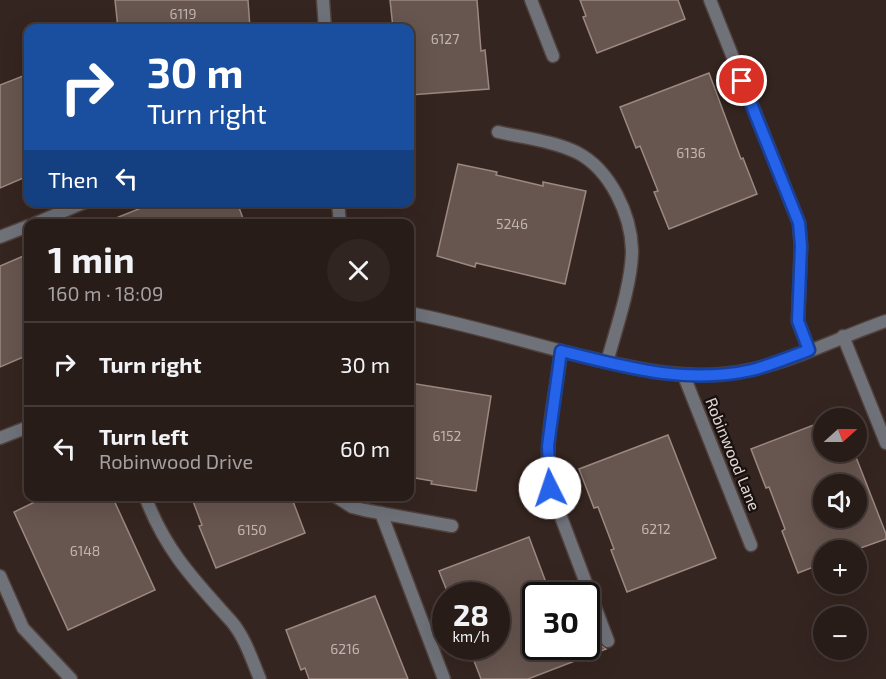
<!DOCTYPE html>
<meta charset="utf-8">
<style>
body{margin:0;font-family:"Exo 2",sans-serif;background:#302521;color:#f1f3f6;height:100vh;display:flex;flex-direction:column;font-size:22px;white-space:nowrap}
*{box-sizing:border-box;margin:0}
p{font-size:20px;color:#a5a1a2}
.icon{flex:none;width:33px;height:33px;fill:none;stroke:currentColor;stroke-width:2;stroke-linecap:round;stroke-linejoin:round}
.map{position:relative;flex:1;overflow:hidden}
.drawer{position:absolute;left:24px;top:219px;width:390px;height:282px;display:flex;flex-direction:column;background:#281c18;border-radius:12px;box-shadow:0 6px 24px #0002,0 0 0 2px #443a37}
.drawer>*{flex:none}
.hud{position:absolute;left:24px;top:24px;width:390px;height:183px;border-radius:12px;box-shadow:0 6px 24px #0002,0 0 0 2px #443a37;background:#1a4fa0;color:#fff;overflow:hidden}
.needle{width:39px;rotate:69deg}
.fabs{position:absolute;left:813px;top:408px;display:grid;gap:12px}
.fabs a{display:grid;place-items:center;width:54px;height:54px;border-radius:50%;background:#281c18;box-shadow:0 6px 24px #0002,0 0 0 2px #443a37;font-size:30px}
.speed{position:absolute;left:432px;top:582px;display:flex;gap:12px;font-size:30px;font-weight:700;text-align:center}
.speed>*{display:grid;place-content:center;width:78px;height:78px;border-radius:50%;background:#281c18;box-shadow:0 6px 24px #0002,0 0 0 2px #443a37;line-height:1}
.speed small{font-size:15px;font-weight:400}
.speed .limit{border:3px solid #111;border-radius:9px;background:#fff;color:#111}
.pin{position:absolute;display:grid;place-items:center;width:51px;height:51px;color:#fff;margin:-26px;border:3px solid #fff;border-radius:50%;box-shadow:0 2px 6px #0007}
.me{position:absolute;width:66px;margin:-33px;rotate:356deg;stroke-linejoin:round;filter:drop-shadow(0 0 4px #0008)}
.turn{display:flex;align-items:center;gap:21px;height:126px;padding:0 24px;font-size:27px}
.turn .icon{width:78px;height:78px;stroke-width:2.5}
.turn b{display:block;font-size:42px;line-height:51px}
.then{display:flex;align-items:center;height:57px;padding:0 24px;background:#0003;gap:12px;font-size:22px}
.round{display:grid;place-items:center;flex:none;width:63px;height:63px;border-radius:32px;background:#302521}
.head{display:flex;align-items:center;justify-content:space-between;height:102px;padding:0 24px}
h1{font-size:36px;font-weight:700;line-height:45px}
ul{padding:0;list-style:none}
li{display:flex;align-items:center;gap:18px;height:84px;padding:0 24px;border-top:2px solid #443a37}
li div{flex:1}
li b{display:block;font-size:22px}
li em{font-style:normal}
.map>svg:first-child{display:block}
.building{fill:#67554f;stroke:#9c8881;stroke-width:1.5;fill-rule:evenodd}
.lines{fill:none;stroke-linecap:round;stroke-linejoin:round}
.street-casing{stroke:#50413c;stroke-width:15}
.street{stroke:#6f7279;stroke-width:12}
.route-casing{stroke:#184099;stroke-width:15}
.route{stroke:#2563eb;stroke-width:10}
.labels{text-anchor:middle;stroke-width:4.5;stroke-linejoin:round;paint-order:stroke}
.number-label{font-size:14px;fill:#c2b5b1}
.street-label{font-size:16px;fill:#e0d5d2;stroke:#17100e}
</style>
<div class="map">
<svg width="886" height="679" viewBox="0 0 886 679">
<rect width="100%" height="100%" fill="#352520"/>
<g class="building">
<path d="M 115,0 L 248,0 L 250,28 L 118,28 Z"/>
<path d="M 390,0 L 477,0 L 481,51 L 485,50 L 489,89 L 410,95 L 410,28 L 393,28 Z"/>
<path d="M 580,0 L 678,0 L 685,19 L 597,53 L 583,17 L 586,16 Z"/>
<path d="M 709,73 L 741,159 L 743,158 L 757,194 L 669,229 L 654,192 L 658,191 L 640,146 L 636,148 L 620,107 Z"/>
<path d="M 28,74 L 28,176 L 0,188 L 0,85 Z"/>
<path d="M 458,164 L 497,172 L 496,175 L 543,186 L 543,182 L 586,191 L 565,284 L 476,263 L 475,267 L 437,256 Z"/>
<path d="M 156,202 L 237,202 L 245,224 L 106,224 L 106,222 Z"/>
<path d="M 28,254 L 28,355 L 0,367 L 0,266 Z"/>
<path d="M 410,383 L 491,396 L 476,491 L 431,484 L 432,481 L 410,477 Z"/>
<path d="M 824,421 L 824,452 L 854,452 L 886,534 L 886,539 L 855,550 L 824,550 L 824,563 L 798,573 L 782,531 L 785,529 L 769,487 L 766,488 L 751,449 ZM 824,484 L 856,484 L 856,518 L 824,518 Z"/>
<path d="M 668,435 L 716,558 L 627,592 L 611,550 L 614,549 L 598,507 L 594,508 L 579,469 Z"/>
<path d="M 47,496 L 112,496 L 155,590 L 68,630 L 14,512 Z"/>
<path d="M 191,496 L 291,496 L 305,533 L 216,568 L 199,526 L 202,525 Z"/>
<path d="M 529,537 L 551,596 L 536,596 L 536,646 L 602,646 L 606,649 L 528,679 L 481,679 L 471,653 L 474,652 L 472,646 L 496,646 L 496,596 L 449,596 L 439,571 Z"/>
<path d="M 375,596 L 408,679 L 309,679 L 305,668 L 301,670 L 286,630 Z"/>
</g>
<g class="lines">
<defs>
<g id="street">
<path d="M 323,0 L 325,28"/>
<path d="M 531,0 L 553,56"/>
<path d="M 710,0 L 799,223 L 801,246 L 798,321 L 809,350"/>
<path d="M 498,132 C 524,138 554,141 578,153 C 610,170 631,214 632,250 C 632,283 616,329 607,362"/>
<path d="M 338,202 L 340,224"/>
<path d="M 34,224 L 85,202"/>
<path d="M 0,237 L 28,226"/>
<path d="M 410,313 C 465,324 519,340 573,354 C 632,368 688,383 749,370 C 794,361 842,336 886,321"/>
<path d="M 843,336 L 886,443"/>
<path d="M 561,351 C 556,395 543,443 550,488 L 608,641"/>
<path d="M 684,376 L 751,545"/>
<path d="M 0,438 L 28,427"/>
<path d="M 145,496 C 165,550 194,580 231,621 C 245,637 252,660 260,679"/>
<path d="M 335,496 L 352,507 L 364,510 L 452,526"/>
<path d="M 381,513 L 444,679"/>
<path d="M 0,576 L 23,628 L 71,679"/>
</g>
</defs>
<use href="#street" class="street-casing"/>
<use href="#street" class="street"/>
</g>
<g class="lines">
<defs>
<path id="route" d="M 550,488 L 548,446 L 561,351 C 624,367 687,385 752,370 C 771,365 790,357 809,350 L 798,321 L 801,246 L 799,223 L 742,81"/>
</defs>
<use href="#route" class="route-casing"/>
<use href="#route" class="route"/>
</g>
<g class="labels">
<g class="number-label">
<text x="183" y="19">6119</text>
<text x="445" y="44">6127</text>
<text x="691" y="158">6136</text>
<text x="512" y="229">5246</text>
<text x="447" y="441">6152</text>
<text x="656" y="534">6212</text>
<text x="252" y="535">6150</text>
<text x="85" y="556">6148</text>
<text x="345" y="654">6216</text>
</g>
<g class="street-label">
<text transform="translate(733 454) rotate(68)" y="6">Robinwood Lane</text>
</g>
</g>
</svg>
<div class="fabs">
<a><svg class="needle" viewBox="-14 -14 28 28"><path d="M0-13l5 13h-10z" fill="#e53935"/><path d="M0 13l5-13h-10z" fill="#a5a1a2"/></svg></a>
<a><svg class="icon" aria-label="sound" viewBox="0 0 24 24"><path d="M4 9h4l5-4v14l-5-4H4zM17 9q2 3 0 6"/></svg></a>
<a>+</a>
<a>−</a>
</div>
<div class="speed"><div>28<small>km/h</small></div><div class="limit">30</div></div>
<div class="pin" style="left:742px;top:81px;background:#d93025"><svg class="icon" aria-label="arrive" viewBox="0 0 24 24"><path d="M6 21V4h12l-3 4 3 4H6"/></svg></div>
<svg class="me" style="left:550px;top:488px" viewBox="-20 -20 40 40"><circle r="19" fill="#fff"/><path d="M0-13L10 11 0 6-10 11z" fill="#2563eb"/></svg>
<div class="hud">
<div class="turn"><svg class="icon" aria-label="right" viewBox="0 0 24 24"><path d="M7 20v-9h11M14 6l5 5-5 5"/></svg><div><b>30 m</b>Turn right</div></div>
<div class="then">Then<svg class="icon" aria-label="left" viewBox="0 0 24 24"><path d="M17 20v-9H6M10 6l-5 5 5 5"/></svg></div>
</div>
<section class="drawer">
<div class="head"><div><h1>1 min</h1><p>160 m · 18:09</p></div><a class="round"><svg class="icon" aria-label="close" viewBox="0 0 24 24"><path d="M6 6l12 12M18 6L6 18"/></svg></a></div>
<ul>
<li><svg class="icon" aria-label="right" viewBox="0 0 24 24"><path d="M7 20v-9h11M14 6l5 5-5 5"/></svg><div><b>Turn right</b></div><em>30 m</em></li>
<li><svg class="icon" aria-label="left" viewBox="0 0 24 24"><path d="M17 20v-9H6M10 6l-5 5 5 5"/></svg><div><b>Turn left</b><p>Robinwood Drive</p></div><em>60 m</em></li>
</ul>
</section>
</div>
